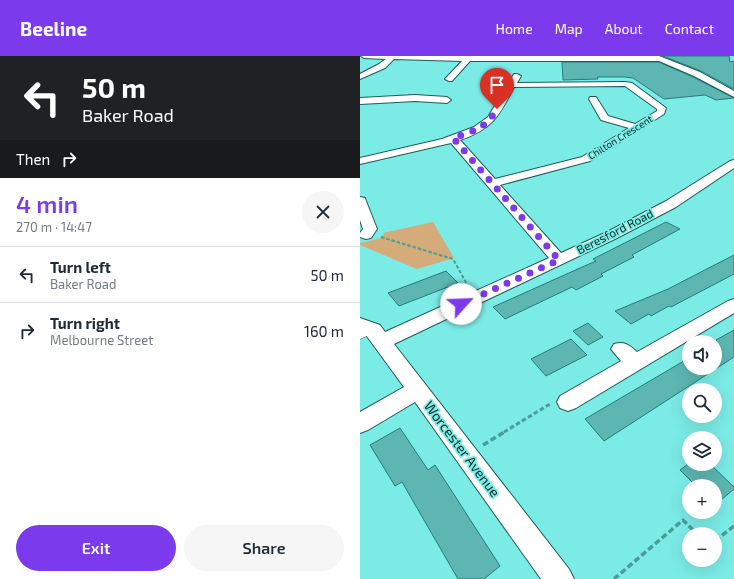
<!DOCTYPE html>
<meta charset="utf-8">
<style>
body{margin:0;font-family:"Exo 2",sans-serif;background:#f6f6f7;color:#1f2937;height:100vh;display:flex;flex-direction:column;font-size:15px;white-space:nowrap}
*{box-sizing:border-box;margin:0}
p{font-size:13px;color:#747a83}
.icon{flex:none;width:22px;height:22px;fill:none;stroke:currentColor;stroke-width:2;stroke-linecap:round;stroke-linejoin:round}
.map{position:relative;flex:1;overflow:hidden}
.panel{display:flex;flex-direction:column;background:#fff;width:360px}
.panel>*{flex:none}
.top-card{background:#202124;color:#fff;overflow:hidden}
.fabs{position:absolute;left:322px;top:279px;display:grid;gap:8px}
.fabs a{display:grid;place-items:center;width:40px;height:40px;border-radius:50%;background:#fff;box-shadow:0 4px 16px #0002;font-size:20px}
.pin{position:absolute;display:grid;place-items:center;width:34px;height:34px;color:#fff;margin:-41px -17px;border-radius:50% 50% 50% 0;rotate:-45deg;box-shadow:0 0 4px #0007}
.pin .icon{rotate:45deg}
.me{position:absolute;width:44px;margin:-22px;rotate:65deg;stroke-linejoin:round;filter:drop-shadow(0 0 3px #0008)}
.turn{display:flex;align-items:center;gap:14px;height:84px;padding:0 16px;font-size:18px}
.turn .icon{width:52px;height:52px;stroke-width:2.5}
.turn b{display:block;font-size:28px;line-height:34px}
.then{display:flex;align-items:center;height:38px;padding:0 16px;background:#0003;gap:8px;font-size:15px}
.round{display:grid;place-items:center;flex:none;width:42px;height:42px;border-radius:21px;background:#f6f6f7}
.head{display:flex;align-items:center;justify-content:space-between;height:68px;padding:0 16px}
h1{font-size:24px;font-weight:600;line-height:30px;color:#7c3aed}
.cta{display:flex;gap:8px;margin-top:auto;padding:8px 16px}
.cta a{flex:1;height:46px;border-radius:24px;background:#7c3aed;color:#fff;font-size:16px;font-weight:600;line-height:46px;text-align:center}
.cta a+a{background:#f6f6f7;color:#1f2937}
ul{padding:0;list-style:none}
li{display:flex;align-items:center;gap:12px;height:56px;padding:0 16px;border-top:1px solid #e0e1e3}
li div{flex:1}
li b{display:block;font-size:15px}
li em{font-style:normal}
header{display:flex;align-items:center;gap:24px;box-sizing:border-box;height:56px;padding:0 20px;background:#7c3aed;color:#fff}
header strong{font-size:19px}
nav{display:flex;gap:22px;margin-inline-start:auto;font-size:14px}
main{display:flex;flex:1;min-height:0}
.map>svg:first-child{display:block}
.green{fill:#d5ab79}
.building{fill:#5db6b2;stroke:#237e7b}
.lines{fill:none;stroke-linecap:round;stroke-linejoin:round}
.service-casing{stroke:#1e5c59;stroke-width:1}
.minor-casing{stroke:#1e5c59;stroke-width:2}
.path-far2{stroke:#4a9c98;stroke-width:2;stroke-dasharray:3.5 2;stroke-linecap:butt}
.path-far1{stroke:#4a9c98;stroke-width:3;stroke-dasharray:4.5 2.5;stroke-linecap:butt}
.path{stroke:#4a9c98;stroke-width:3.5;stroke-dasharray:6 3;stroke-linecap:butt}
.service{fill:#fff;fill-rule:evenodd}
.minor{fill:#fff;fill-rule:evenodd}
.route{stroke:#7c3aed;stroke-width:7;stroke-dasharray:0 12.6}
.labels{text-anchor:middle;stroke-width:3.5;stroke-linejoin:round;paint-order:stroke}
.far-street-label{font-size:10px;fill:#052c2a;stroke:#7bebe6}
.street-label{font-size:12px;fill:#052c2a;stroke:#7bebe6}
.near-street-label{font-size:14px;fill:#052c2a;stroke:#7bebe6}
</style>
<header>
<strong>Beeline</strong>
<nav><a>Home</a><a>Map</a><a>About</a><a>Contact</a></nav>
</header>
<main>
<section class="panel">
<div class="top-card">
<div class="turn"><svg class="icon" aria-label="left" viewBox="0 0 24 24"><path d="M17 20v-9H6M10 6l-5 5 5 5"/></svg><div><b>50 m</b>Baker Road</div></div>
<div class="then">Then<svg class="icon" aria-label="right" viewBox="0 0 24 24"><path d="M7 20v-9h11M14 6l5 5-5 5"/></svg></div>
</div>
<div class="head"><div><h1>4 min</h1><p>270 m · 14:47</p></div><a class="round"><svg class="icon" aria-label="close" viewBox="0 0 24 24"><path d="M6 6l12 12M18 6L6 18"/></svg></a></div>
<ul>
<li><svg class="icon" aria-label="left" viewBox="0 0 24 24"><path d="M17 20v-9H6M10 6l-5 5 5 5"/></svg><div><b>Turn left</b><p>Baker Road</p></div><em>50 m</em></li>
<li><svg class="icon" aria-label="right" viewBox="0 0 24 24"><path d="M7 20v-9h11M14 6l5 5-5 5"/></svg><div><b>Turn right</b><p>Melbourne Street</p></div><em>160 m</em></li>
</ul>
<div class="cta"><a>Exit</a><a>Share</a></div>
</section>
<div class="map">
<svg width="374" height="523" viewBox="0 0 374 523">
<rect width="100%" height="100%" fill="#7bebe6"/>
<path class="green" d="M 73,166 L 94,202 L 57,213 L 0,189 L 0,187 L 18,183 L 24,179 L 23,177 Z"/>
<g class="building">
<path d="M 303,0 L 369,0 L 370,6 L 374,5 L 374,33 L 341,15 Z"/>
<path d="M 202,6 L 299,6 L 333,21 L 374,42 L 356,44 L 345,39 L 304,43 L 273,22 L 265,21 L 237,21 L 238,23 L 203,24 Z"/>
<path d="M 306,166 L 320,173 L 272,199 L 274,201 L 241,218 L 243,220 L 216,234 L 212,231 L 145,263 L 133,251 L 220,212 L 236,205 L 233,203 Z"/>
<path d="M 374,199 L 374,218 L 311,251 L 309,250 L 291,260 L 289,258 L 271,268 L 255,255 L 308,233 Z"/>
<path d="M 86,215 L 98,227 L 39,250 L 28,237 Z"/>
<path d="M 228,267 L 243,281 L 228,289 L 213,275 Z"/>
<path d="M 374,274 L 374,301 L 244,385 L 225,363 L 329,302 L 329,312 L 355,312 L 356,284 Z"/>
<path d="M 211,283 L 227,299 L 186,320 L 171,303 Z"/>
<path d="M 40,372 L 68,414 L 75,409 L 140,510 L 124,523 L 98,523 L 42,426 L 35,430 L 10,389 Z"/>
<path d="M 328,408 L 350,408 L 374,431 L 374,433 L 355,449 L 355,430 L 336,430 L 320,414 Z"/>
</g>
<g class="lines">
<defs>
<path id="service" d="M 13,271 L 18,274 L 16,276 L 0,283 L 0,276 Z"/>
<g id="minor">
<path d="M 1,0 L 299,0 L 340,16 L 374,35 L 374,41 L 334,20 L 299,5 L 110,5 L 92,25 L 89,25 L 85,23 L 102,5 L 34,3 L 25,12 L 0,23 L 0,18 L 19,8 L 26,3 L 4,2 Z"/>
<path d="M 154,18 L 157,18 L 161,20 L 157,27 L 265,26 L 272,27 L 306,52 L 304,58 L 230,105 L 140,129 L 201,197 L 247,176 L 306,145 L 370,105 L 374,104 L 374,112 L 316,151 L 257,182 L 34,288 L 209,513 L 214,523 L 181,523 L 55,346 L 8,374 L 0,377 L 0,356 L 44,331 L 6,279 L 0,276 L 0,262 L 20,269 L 25,276 L 189,202 L 91,87 L 0,108 L 0,102 L 82,83 L 114,71 L 128,61 ZM 265,30 L 297,53 L 297,55 L 275,68 L 248,60 L 236,41 L 230,41 L 229,43 L 241,64 L 269,72 L 222,101 L 135,123 L 100,84 C 133,73 139,60 154,31 Z"/>
<path d="M 55,39 L 87,41 L 91,44 L 87,47 L 55,45 L 0,48 L 0,42 Z"/>
<path d="M 0,141 L 5,142 L 6,145 L 17,173 L 11,182 L 6,183 L 0,181 L 0,177 L 3,173 L 0,164 Z"/>
<path d="M 374,243 L 374,257 L 216,352 L 208,355 L 200,352 L 197,346 L 200,340 L 261,305 L 251,293 L 254,288 C 265,285 269,289 277,296 L 368,245 Z"/>
</g>
</defs>
<use href="#service" class="service-casing"/>
<use href="#minor" class="minor-casing"/>
<path class="path-far2" d="M 21,181 L 93,203 L 108,230"/>
<path class="path-far1" d="M 144,376 L 190,348"/>
<g class="path">
<path d="M 123,389 L 146,375"/>
<path d="M 355,485 L 374,470"/>
<path d="M 254,523 L 323,464 L 337,478"/>
</g>
<use href="#service" class="service"/>
<use href="#minor" class="minor"/>
</g>
<g class="lines">
<path class="route" d="M 101,248 L 199,204 L 93,82 C 114,75 125,73 137,53"/>
</g>
<g class="labels">
<g class="far-street-label">
<text transform="translate(260 81) rotate(-32)" y="4">Chilton Crescent</text>
</g>
<g class="street-label">
<text transform="translate(255 176) rotate(-27)" y="4">Beresford Road</text>
</g>
<g class="near-street-label">
<text transform="translate(102 393) rotate(53)" y="5">Worcester Avenue</text>
</g>
</g>
</svg>
<div class="fabs">
<a><svg class="icon" aria-label="sound" viewBox="0 0 24 24"><path d="M4 9h4l5-4v14l-5-4H4zM17 9q2 3 0 6"/></svg></a>
<a><svg class="icon" aria-label="search" viewBox="0 0 24 24"><circle cx="10" cy="10" r="6"/><path d="M15 15l6 6"/></svg></a>
<a><svg class="icon" aria-label="layers" viewBox="0 0 24 24"><path d="M12 4l9 5-9 5-9-5zM3 14l9 5 9-5"/></svg></a>
<a>+</a>
<a>−</a>
</div>
<div class="pin" style="left:137px;top:53px;background:#d93025"><svg class="icon" aria-label="arrive" viewBox="0 0 24 24"><path d="M6 21V4h12l-3 4 3 4H6"/></svg></div>
<svg class="me" style="left:101px;top:248px" viewBox="-20 -20 40 40"><circle r="19" fill="#fff"/><path d="M0-13L10 11 0 6-10 11z" fill="#7c3aed"/></svg>
</div>
</main>
